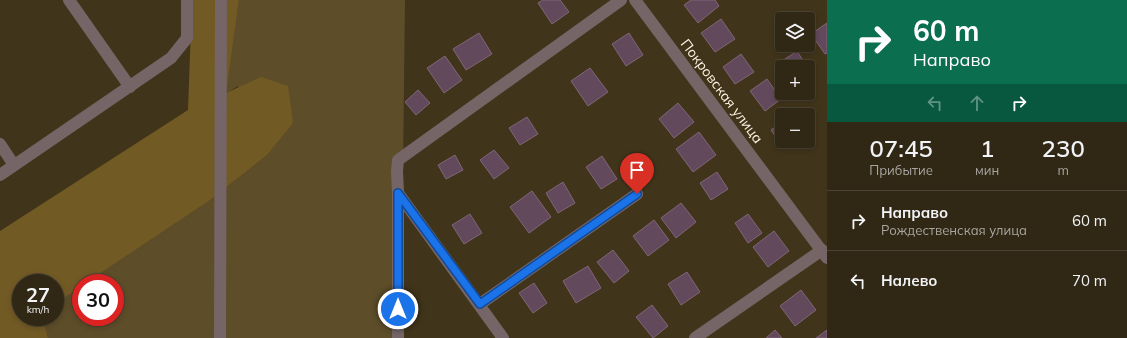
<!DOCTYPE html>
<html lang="ru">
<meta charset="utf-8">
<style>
body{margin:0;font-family:Mulish,sans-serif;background:#382f1d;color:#f1f3f6;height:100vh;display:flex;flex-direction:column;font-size:15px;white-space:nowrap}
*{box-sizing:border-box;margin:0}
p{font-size:13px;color:#a8a5a0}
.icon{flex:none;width:22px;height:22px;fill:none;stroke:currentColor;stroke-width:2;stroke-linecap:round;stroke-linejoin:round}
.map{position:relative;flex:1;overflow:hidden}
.sheet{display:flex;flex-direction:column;background:#302714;width:300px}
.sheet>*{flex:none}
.guide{background:#0b6e4f;color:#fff;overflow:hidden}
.tools{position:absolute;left:775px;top:12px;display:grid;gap:8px}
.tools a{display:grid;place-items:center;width:40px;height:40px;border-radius:4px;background:#302714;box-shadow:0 2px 6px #0003,0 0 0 1px #4b4434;font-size:20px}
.speed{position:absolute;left:12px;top:274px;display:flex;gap:8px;font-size:20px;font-weight:700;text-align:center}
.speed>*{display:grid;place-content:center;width:52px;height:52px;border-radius:50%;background:#302714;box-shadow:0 2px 6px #0003,0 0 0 1px #4b4434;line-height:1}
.speed small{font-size:10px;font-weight:400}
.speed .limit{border:6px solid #d22;background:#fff;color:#111}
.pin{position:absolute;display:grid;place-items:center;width:34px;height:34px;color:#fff;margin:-41px -17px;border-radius:50% 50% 50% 0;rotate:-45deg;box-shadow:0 0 4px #0007}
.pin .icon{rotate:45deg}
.me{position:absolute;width:44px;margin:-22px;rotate:0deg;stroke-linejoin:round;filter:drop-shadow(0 0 3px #0008)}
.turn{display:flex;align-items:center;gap:14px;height:84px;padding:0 20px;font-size:18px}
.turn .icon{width:52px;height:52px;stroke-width:2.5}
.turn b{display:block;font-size:28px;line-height:34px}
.lanes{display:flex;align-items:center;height:38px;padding:0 20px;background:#0003;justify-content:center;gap:20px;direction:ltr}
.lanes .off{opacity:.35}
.eta{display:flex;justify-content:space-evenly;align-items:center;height:68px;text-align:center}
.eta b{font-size:24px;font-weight:600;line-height:28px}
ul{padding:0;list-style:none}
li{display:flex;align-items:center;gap:12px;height:60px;padding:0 20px;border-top:1px solid #4b4434}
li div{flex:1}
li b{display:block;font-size:15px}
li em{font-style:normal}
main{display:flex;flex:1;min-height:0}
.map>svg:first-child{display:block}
.green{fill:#5d4d29}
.forest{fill:#725a25}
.building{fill:#63495c;stroke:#806578}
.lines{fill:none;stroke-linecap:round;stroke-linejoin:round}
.minor{stroke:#756567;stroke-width:12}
.route-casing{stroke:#114b97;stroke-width:10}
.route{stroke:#1a73e8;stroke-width:7}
.labels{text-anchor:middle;stroke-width:3;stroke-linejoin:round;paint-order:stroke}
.street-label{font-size:14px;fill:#fcf4e5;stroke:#40341a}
</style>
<main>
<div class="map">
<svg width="827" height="338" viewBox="0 0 827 338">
<rect width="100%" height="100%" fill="#40341a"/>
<path class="green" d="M 239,0 L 405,0 L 401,338 L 48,338 L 43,317 L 55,317 L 55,304 L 81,287 L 81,317 L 115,317 L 115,283 L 86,283 L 209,201 L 266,156 L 238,86 L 225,94 Z"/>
<path class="forest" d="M 192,0 L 239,0 L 226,93 L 261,77 L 288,86 L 293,123 L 266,156 L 209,201 L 86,283 L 81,283 L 81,287 L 55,304 L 55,283 L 21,283 L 21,317 L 43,317 L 48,338 L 0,338 L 0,231 L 188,110 Z"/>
<g class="building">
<path d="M 543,0 L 560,0 L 569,12 L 552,24 L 538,3 Z"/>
<path d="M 691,0 L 715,0 L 719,6 L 698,23 L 684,5 Z"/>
<path d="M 721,19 L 735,39 L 715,52 L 701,33 Z"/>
<path d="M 827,23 L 827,53 L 825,54 L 811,34 Z"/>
<path d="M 479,33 L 492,54 L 466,70 L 453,49 Z"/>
<path d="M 629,33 L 643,55 L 626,66 L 612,44 Z"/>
<path d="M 797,51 L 807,67 L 786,67 L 782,61 Z"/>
<path d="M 741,54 L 754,72 L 735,84 L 723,67 Z"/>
<path d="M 445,56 L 462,80 L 444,93 L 427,68 Z"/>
<path d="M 590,68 L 608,92 L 588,106 L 571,81 Z"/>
<path d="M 808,68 L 815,79 L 808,83 Z"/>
<path d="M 767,79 L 781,99 L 765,111 L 750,91 Z"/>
<path d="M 418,90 L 430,103 L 416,115 L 405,102 Z"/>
<path d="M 678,103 L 694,122 L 674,138 L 659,119 Z"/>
<path d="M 527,117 L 538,134 L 520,145 L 509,128 Z"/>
<path d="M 782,122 L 782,141 L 793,141 L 783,147 L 771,130 Z"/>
<path d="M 699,132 L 716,155 L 693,172 L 676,149 Z"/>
<path d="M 494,150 L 509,168 L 494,179 L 480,160 Z"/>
<path d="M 455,155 L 463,170 L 446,179 L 438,165 Z"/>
<path d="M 602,156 L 617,179 L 601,189 L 586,167 Z"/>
<path d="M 717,172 L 728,189 L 711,200 L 700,183 Z"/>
<path d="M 563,182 L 575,203 L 558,213 L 546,193 Z"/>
<path d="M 532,191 L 551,217 L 529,233 L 510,207 Z"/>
<path d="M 681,203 L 696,222 L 676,238 L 661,218 Z"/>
<path d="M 470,214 L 482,233 L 464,244 L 452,225 Z"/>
<path d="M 748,214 L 762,233 L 748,243 L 735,223 Z"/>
<path d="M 654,220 L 669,240 L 648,256 L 633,236 Z"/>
<path d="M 774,231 L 789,251 L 768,267 L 753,247 Z"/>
<path d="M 613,250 L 629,271 L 614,283 L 597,262 Z"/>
<path d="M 588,266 L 601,288 L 576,303 L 563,281 Z"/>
<path d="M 687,272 L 700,292 L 681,305 L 668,284 Z"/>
<path d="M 534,283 L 547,303 L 533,313 L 519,293 Z"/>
<path d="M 801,290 L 816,310 L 795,326 L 780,306 Z"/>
<path d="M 652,305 L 668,326 L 653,338 L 636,317 Z"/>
<path d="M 775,330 L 782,338 L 766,338 Z"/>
<path d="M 827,330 L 827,338 L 816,338 Z"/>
</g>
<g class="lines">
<g class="minor">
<path d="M 69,0 L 130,87"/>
<path d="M 635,0 L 827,258"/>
<path d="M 0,144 L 14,165"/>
<path d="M 0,175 L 171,58 L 187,38 L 187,0"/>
<path d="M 398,193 L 503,338"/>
<path d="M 480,304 L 637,194"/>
<path d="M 220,338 L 221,0"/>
<path d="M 398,338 L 398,193 L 397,171 L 398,160 L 621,0"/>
<path d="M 695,338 L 822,250"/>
</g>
</g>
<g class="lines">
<defs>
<path id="route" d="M 398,309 L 398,193 L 480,304 L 637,194"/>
</defs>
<use href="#route" class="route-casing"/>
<use href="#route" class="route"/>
</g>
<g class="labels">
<g class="street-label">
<text transform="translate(722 91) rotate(53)" y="5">Покровская улица</text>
</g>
</g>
</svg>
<div class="tools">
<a><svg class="icon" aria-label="layers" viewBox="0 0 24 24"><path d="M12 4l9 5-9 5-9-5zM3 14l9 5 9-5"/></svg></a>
<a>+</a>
<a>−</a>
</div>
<div class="speed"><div>27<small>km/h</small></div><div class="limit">30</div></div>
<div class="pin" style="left:637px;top:194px;background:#d93025"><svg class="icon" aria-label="arrive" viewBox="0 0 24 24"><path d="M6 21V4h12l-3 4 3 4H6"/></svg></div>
<svg class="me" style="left:398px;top:309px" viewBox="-20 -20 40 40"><circle r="17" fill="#1a73e8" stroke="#fff" stroke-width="3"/><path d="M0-11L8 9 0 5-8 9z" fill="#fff"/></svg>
</div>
<section class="sheet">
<div class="guide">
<div class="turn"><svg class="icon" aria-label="right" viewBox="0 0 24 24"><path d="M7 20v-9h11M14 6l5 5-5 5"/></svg><div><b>60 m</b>Направо</div></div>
<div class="lanes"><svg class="icon off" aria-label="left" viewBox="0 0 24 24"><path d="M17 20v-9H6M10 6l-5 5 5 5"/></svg><svg class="icon off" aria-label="ahead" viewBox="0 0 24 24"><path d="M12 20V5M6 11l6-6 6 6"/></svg><svg class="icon" aria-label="right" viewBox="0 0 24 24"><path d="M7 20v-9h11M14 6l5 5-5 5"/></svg></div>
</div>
<div class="eta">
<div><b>07:45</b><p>Прибытие</p></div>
<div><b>1</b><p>мин</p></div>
<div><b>230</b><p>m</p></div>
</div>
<ul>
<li><svg class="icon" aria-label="right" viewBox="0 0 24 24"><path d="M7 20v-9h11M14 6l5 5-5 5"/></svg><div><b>Направо</b><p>Рождественская улица</p></div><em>60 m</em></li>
<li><svg class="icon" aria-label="left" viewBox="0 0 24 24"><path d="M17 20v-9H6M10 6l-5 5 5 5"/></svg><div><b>Налево</b></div><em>70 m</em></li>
</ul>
</section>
</main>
